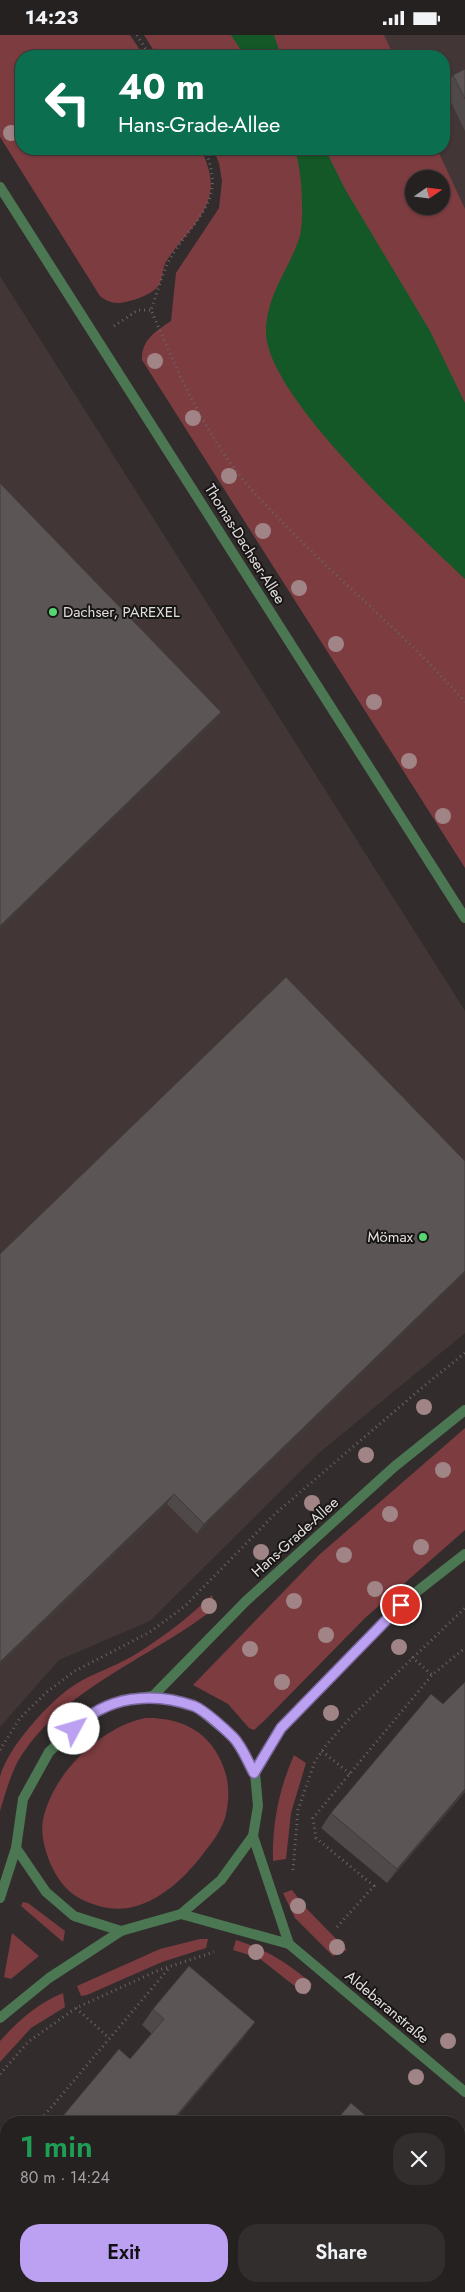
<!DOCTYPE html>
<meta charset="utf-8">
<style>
body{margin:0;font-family:Jost,sans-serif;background:#322e2e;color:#f1f3f6;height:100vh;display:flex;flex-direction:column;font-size:19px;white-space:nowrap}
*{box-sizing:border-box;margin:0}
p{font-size:16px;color:#a4a3a5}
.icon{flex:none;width:28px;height:28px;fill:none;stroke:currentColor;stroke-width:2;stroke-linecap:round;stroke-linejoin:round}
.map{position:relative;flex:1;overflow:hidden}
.side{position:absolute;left:0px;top:2081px;width:465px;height:176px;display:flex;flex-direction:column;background:#262121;border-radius:20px 20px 0 0;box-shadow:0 1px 4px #0004,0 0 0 1px #423e3f}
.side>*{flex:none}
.guide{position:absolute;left:15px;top:15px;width:435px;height:105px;border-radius:20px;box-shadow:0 1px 4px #0004,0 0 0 1px #423e3f;background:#0b6e4f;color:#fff;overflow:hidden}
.needle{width:32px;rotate:76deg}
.buttons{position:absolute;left:405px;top:135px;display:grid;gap:10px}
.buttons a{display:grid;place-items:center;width:45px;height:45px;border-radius:50%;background:#262121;box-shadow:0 1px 4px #0004,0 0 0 1px #423e3f;font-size:25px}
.pin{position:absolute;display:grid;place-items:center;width:42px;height:42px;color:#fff;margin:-21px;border:2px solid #fff;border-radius:50%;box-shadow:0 1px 5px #0007}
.me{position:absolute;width:55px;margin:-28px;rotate:51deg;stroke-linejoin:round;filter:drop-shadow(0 0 4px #0008)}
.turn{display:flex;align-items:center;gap:18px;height:105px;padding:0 20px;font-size:22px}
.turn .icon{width:65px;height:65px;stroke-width:2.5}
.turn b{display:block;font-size:35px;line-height:42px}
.round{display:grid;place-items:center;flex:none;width:52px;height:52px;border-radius:20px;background:#322e2e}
.headline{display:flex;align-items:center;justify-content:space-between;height:85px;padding:0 20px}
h1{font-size:30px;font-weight:600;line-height:38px;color:#1e9e55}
.cta{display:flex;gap:10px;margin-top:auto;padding:10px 20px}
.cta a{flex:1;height:58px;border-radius:20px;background:#bca0f2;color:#111;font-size:20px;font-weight:600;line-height:58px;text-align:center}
.cta a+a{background:#322e2e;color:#f1f3f6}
.status{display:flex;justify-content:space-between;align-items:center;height:35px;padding:0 25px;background:#262121;direction:ltr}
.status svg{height:14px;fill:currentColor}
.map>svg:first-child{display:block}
.built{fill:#433636}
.green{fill:#7d3c40;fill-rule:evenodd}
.water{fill:#135826}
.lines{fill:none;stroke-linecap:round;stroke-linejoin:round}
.path{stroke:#6a6464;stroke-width:3;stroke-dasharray:1 4;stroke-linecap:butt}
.service{stroke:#4c7753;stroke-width:10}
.minor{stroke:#4c7753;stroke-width:10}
.tertiary{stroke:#4c7753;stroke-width:10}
.tree{fill:#a18485}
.wall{fill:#4f4949}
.shaded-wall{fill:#403c3c}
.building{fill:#5c5555;stroke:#403c3c}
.route-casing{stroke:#7a689d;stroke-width:12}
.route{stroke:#bca0f2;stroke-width:9}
.poi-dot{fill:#55d672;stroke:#181515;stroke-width:2}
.labels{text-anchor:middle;stroke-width:4;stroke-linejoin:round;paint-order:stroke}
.street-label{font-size:15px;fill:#e3dede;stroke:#181515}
.poi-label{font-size:15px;fill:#e3dede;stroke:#181515;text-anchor:start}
</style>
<div class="status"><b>14:23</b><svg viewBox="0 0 49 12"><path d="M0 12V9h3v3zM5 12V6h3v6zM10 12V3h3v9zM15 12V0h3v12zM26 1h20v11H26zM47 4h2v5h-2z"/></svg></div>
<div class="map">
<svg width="465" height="2257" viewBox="0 0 465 2257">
<rect width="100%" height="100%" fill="#322c2c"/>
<g class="built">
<path d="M 346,0 L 465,0 L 465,219 L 441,171 L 441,144 L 403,114 L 444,114 L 444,21 L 356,21 Z"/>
<path d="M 0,241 L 465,976 L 465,1298 L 319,1418 L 150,1586 L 59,1625 L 0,1692 Z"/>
</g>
<g class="green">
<path d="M 0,0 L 130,0 L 144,21 L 21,21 L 21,114 L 201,114 C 207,127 213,143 210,158 C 205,185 181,203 167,225 C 162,232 163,243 159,250 C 153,260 128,268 117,268 C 111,268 105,265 100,261 L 0,102 Z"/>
<path d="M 144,0 L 384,0 L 394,21 L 157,21 Z"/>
<path d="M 213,114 L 437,114 L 465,174 L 465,833 L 142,325 C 141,305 156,296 171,286 L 176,238 L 219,173 L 222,146 L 219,128 ZM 414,144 L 441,144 L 441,171 L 414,171 Z"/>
<path d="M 465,1393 L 465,1495 L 365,1583 L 265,1685 L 254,1695 L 249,1693 L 228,1669 L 193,1650 L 319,1520 Z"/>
<path d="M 212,1560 L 215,1573 C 150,1624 63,1652 18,1726 C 10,1741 5,1760 0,1776 C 0,1765 0,1752 0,1742 C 7,1713 51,1664 76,1649 C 94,1638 113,1632 131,1622 C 161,1604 187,1584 212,1560 Z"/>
<path d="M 145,1683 C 170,1682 197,1690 212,1711 C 228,1733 232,1756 225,1783 C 221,1795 214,1805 206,1815 C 182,1848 141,1886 96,1870 C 74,1863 63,1854 52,1832 C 46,1820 40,1799 43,1785 C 52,1739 101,1692 145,1683 Z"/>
<path d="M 294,1720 L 306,1728 L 291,1778 L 286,1824 L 273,1826 C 272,1789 279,1754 294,1720 Z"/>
<path d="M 292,1855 L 305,1872 L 347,1915 L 333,1921 L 295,1883 L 283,1858 Z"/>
<path d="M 23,1867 L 28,1868 L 65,1896 L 63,1907 L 21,1871 Z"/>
<path d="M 12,1898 L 39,1921 L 11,1944 L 4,1942 Z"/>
<path d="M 200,1904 L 208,1904 L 206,1913 L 162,1927 L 87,1960 L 81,1961 L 77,1951 L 160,1914 Z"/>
<path d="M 236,1905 C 267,1915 288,1928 312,1949 L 306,1960 L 259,1923 L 233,1915 Z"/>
<path d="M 63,1958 L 65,1972 L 31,1993 L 0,2027 L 0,2006 C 19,1985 37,1969 63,1958 Z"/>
</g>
<g class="water">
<path d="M 231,0 L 274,0 L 281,21 L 245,21 Z"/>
<path d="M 294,114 L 325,114 L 345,154 L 430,296 L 465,368 L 465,544 C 417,498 265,360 266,296 C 267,259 288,236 299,204 C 305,188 302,128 294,114 Z"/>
</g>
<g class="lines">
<g class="path">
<path d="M 137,0 L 150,21"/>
<path d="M 205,114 C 225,165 200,178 174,217 C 163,234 158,256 151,275 C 173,326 195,378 227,423 C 244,449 268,472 289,494 C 347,553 411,605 465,667"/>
<path d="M 114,291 L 138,275 L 151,275"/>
<path d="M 412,1622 L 432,1640"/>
<path d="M 0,1715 L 20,1683 L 48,1656 L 75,1636 L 150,1597 L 185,1571 L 276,1478 L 424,1351 L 465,1318"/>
<path d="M 322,1716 L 350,1739"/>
<path d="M 293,1835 L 298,1775 L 315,1726 L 327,1709 L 351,1682 L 465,1573"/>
<path d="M 337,1892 L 374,1851 L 316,1803 L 313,1783 L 432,1640 L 465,1613"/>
<path d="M 76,1973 L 109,2003"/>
<path d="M 0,2039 L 28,2007 L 76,1973 L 159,1935 L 214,1917"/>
<path d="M 38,2088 L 170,1932"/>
<path d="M 0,2132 L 6,2125"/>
<path d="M 182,2251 L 189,2257"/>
</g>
<g class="service">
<path d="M 372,2251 L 379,2257"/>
<path d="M 259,2257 L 264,2251"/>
</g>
<g class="minor">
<path d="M 0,152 L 465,883"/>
<path d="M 253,1801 L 289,1909"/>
<path d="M 181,1879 L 289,1909 L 465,2057"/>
</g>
<g class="tertiary">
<path d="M 153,1661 L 246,1566 L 394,1432 L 465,1375"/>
<path d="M 255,1738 L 234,1703 L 196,1672 L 153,1661 L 122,1665 L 86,1682 L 49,1717 L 23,1764 L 16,1813 L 46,1857 L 74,1881 L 121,1896 L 181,1879 L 221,1845 L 253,1801 L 258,1771 L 255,1738 L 281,1693 L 401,1569 L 465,1519"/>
<path d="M 0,1863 L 16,1813"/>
<path d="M 0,1983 L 49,1943 L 121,1896"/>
</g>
</g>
<g class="tree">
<circle cx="11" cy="98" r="8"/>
<circle cx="155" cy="326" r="8"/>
<circle cx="193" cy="383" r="8"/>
<circle cx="229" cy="441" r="8"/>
<circle cx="263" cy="496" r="8"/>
<circle cx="299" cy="553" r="8"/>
<circle cx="336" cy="609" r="8"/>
<circle cx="374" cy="667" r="8"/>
<circle cx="409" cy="726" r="8"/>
<circle cx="443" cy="781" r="8"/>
<circle cx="424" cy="1372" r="8"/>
<circle cx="366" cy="1420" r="8"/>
<circle cx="443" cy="1435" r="8"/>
<circle cx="312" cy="1468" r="8"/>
<circle cx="390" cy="1479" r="8"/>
<circle cx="421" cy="1512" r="8"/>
<circle cx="261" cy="1517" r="8"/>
<circle cx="344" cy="1520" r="8"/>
<circle cx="375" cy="1554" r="8"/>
<circle cx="294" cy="1566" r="8"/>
<circle cx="209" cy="1571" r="8"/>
<circle cx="326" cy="1600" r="8"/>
<circle cx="399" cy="1612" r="8"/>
<circle cx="250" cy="1614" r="8"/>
<circle cx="282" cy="1647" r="8"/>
<circle cx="331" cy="1678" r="8"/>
<circle cx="298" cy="1871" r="8"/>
<circle cx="337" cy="1912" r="8"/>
<circle cx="256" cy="1917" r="8"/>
<circle cx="303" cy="1951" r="8"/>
<circle cx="448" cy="2006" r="8"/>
<circle cx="416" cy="2042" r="8"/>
</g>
<g class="wall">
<path d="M 465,34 L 465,96 L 444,53 L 453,40 Z"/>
<path d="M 465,1126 L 197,1499 L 167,1469 L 0,1630 Z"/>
<path d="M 443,1669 L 465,1757 L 387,1848 L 321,1793 L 331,1778 Z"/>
<path d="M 153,1974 L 255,1987 L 243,2003 L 172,2088 L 57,2088 L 130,2024 L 152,1999 L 142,1990 Z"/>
<path d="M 6,2149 L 6,2166 L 0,2160 L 0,2157 Z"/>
<path d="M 459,2160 L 465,2165 L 465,2257 L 440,2257 L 433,2251 L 459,2251 Z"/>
</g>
<g class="shaded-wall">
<path d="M 221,677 L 214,687 L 0,894 L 0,891 Z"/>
<path d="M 465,1236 L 465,1239 L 197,1499 L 204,1489 Z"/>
<path d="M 174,1459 L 167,1469 L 0,1630 L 0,1627 Z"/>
<path d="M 465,1754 L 465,1757 L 387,1848 L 397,1834 Z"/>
<path d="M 255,1987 L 243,2003 L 172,2088 L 170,2088 Z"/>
<path d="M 31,2251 L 34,2251 L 29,2257 L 26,2257 Z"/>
</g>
<g class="building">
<path d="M 465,34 L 465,64 L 453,40 Z"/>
<path d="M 0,448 L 221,677 L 0,891 Z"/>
<path d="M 286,942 L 465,1126 L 465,1236 L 204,1489 L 174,1459 L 0,1627 L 0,1219 Z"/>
<path d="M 465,1647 L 465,1754 L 397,1834 L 331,1778 L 431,1659 L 443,1669 Z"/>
<path d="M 189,1931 L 255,1987 L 170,2088 L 57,2088 L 119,2014 L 130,2024 L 164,1984 L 153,1974 Z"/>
<path d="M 351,2068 L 374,2088 L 334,2088 Z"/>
<path d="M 459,2160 L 465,2165 L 465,2253 L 459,2248 Z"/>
<path d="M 6,2171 L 6,2251 L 31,2251 L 26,2257 L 0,2257 L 0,2179 Z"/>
</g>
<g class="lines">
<defs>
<path id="route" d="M 74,1694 C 106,1661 152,1656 194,1671 C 204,1675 225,1694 233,1702 C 242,1711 248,1727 254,1738 L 281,1693 L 401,1570"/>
</defs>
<use href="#route" class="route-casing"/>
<use href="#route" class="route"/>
</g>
<g class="poi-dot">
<circle cx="53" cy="577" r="5"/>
<circle cx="423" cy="1202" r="5"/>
</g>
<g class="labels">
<g class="street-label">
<text transform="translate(245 509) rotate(58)" y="5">Thomas-Dachser-Allee</text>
<text transform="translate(295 1502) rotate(-42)" y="5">Hans-Grade-Allee</text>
<text transform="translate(387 1972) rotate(40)" y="5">Aldebaranstraße</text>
</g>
<g class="poi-label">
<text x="63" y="582">Dachser, PAREXEL</text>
<text x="413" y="1207" text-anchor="end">Mömax</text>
</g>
</g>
</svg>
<div class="buttons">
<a><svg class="needle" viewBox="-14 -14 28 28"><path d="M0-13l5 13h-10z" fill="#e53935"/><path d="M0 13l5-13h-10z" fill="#a4a3a5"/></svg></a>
</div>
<div class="pin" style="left:401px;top:1570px;background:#d93025"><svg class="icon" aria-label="arrive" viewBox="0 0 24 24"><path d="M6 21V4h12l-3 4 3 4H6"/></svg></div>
<svg class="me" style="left:74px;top:1694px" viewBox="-20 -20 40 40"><circle r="19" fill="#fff"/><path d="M0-13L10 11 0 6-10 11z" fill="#bca0f2"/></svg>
<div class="guide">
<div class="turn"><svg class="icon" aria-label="left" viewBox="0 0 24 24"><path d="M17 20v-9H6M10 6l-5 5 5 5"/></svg><div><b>40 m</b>Hans-Grade-Allee</div></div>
</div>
<section class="side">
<div class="headline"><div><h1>1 min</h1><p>80 m · 14:24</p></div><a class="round"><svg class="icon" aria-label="close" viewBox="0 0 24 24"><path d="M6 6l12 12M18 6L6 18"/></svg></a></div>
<div class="cta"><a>Exit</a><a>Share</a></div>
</section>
</div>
